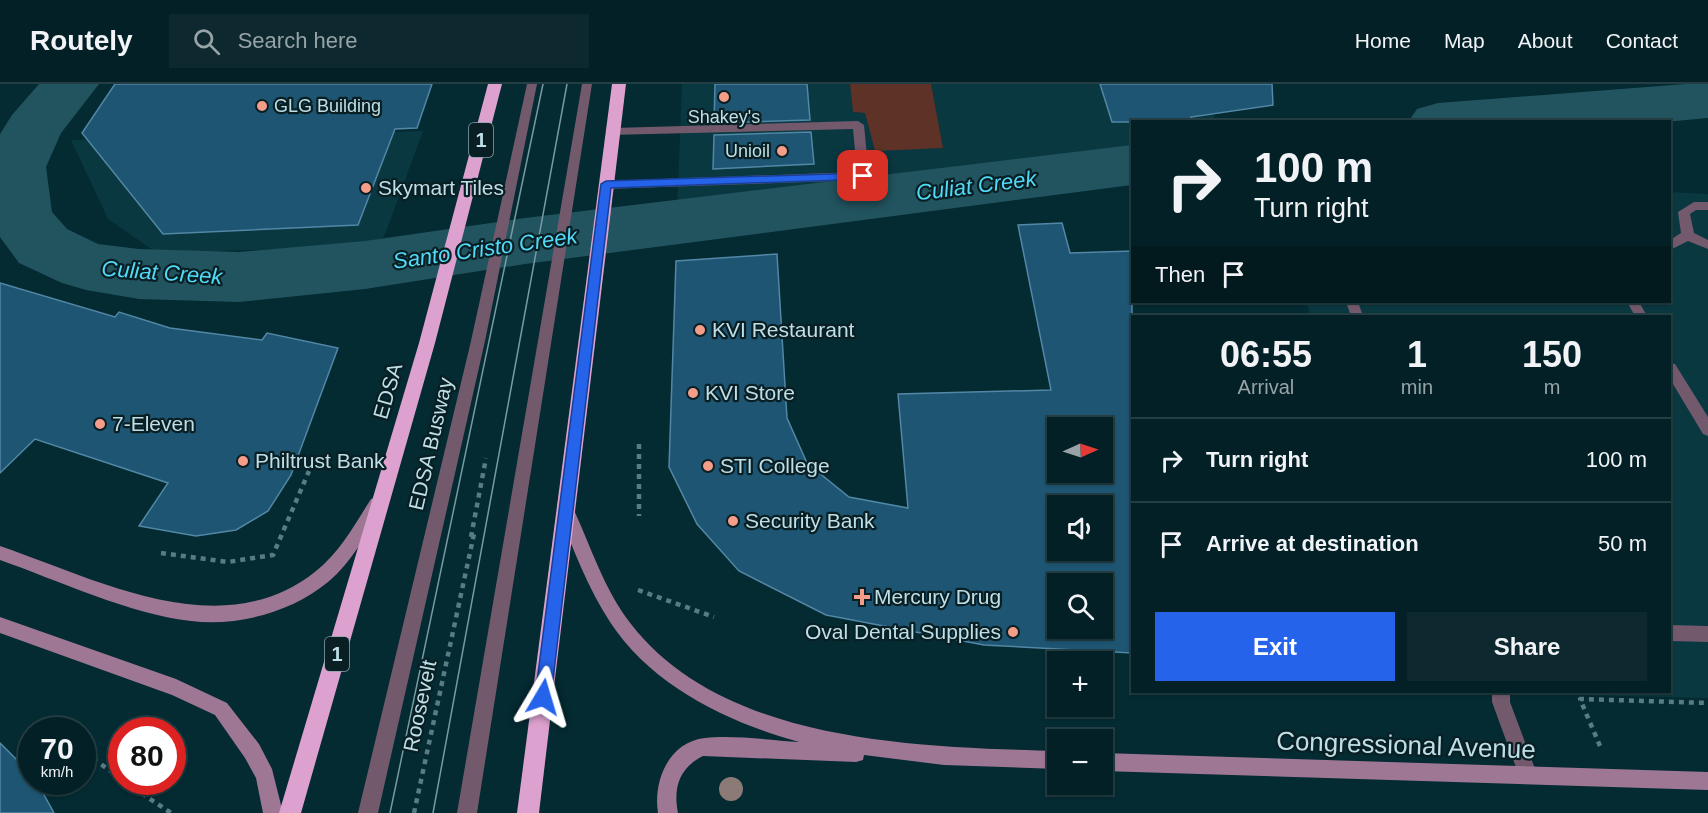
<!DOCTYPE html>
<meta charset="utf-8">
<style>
body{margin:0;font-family:Arial,sans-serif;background:#0d282e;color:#f1f3f6;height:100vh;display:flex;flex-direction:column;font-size:22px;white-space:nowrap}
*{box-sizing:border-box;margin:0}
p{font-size:20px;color:#97a3a7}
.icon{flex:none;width:33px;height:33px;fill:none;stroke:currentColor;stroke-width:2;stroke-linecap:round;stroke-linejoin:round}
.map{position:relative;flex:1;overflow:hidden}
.panel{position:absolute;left:1131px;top:231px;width:540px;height:378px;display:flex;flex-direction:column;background:#032026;border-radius:0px;box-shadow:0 2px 4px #0004,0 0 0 2px #243e43}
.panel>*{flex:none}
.banner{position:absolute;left:1131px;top:36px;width:540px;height:183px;border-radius:0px;box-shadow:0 2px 4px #0004,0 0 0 2px #243e43;background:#032026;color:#f1f3f6;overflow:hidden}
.needle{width:39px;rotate:87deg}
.tools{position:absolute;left:1047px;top:333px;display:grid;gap:12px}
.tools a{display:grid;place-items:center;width:66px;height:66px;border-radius:0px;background:#032026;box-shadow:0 2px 4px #0004,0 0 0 2px #243e43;font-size:30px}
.speed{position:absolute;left:18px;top:633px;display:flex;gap:12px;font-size:30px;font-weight:700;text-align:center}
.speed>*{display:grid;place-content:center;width:78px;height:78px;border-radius:50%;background:#032026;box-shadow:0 2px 4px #0004,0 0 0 2px #243e43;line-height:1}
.speed small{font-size:15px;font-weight:400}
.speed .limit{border:9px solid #d22;background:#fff;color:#111}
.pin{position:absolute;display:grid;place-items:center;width:51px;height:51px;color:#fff;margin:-26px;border-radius:12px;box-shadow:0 3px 9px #0006}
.me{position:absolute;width:66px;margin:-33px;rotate:7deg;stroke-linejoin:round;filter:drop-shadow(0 0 4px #0008)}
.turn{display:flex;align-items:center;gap:21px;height:126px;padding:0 24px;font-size:27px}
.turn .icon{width:78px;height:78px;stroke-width:2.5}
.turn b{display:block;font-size:42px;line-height:51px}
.then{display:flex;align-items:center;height:57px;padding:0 24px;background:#0003;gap:12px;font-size:22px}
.eta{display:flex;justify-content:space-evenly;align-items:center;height:102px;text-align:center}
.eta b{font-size:36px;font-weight:700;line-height:42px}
.cta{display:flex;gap:12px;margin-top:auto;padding:12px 24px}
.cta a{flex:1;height:69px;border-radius:0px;background:#2563eb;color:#fff;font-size:24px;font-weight:700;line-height:69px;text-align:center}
.cta a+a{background:#0d282e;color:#f1f3f6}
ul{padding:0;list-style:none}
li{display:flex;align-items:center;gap:18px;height:84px;padding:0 24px;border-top:2px solid #243e43}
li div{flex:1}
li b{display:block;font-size:22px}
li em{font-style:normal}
header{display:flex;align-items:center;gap:36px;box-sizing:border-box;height:84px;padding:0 30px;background:#032026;border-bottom:2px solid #243e43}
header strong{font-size:28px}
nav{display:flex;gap:33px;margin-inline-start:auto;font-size:21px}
.search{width:420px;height:54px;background:#0d282e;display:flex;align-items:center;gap:15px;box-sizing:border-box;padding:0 21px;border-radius:0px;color:#97a3a7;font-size:22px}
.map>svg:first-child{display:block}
.built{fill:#0a3841}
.green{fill:#5f3227}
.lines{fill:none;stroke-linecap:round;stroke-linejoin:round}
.river{fill:#22545f;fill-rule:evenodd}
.building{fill:#1d5572;stroke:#5287a5;stroke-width:1.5;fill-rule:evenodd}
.path{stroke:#587c84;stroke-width:4.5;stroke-dasharray:5 5;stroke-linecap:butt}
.lane{fill:#725a6c;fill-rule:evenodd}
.secondary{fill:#9d7794;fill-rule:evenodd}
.highway{fill:#dda1d0;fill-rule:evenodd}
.tram{stroke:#789ba3;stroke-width:1.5}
.tree{fill:#8b7a76}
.route{fill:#2563eb;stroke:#184099;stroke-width:1.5}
.poi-dot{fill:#f49e89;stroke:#091f24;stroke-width:2}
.labels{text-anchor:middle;stroke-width:4.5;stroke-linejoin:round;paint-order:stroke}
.far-poi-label{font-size:18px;fill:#bedfe7;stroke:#091f24;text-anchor:start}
.shield{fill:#091f24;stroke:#88a5ac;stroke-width:1.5}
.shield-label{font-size:20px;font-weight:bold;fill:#bedfe7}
.poi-label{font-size:21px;fill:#bedfe7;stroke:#091f24;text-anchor:start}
.street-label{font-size:21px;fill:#bedfe7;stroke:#091f24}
.water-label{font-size:22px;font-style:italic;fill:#51dbf8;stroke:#091f24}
.near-street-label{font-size:26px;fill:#bedfe7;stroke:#091f24}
</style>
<header>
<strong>Routely</strong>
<div class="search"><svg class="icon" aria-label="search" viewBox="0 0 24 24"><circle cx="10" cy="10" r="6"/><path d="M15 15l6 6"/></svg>Search here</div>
<nav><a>Home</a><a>Map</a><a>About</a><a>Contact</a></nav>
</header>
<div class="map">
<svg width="1708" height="729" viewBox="0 0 1708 729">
<rect width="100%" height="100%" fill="#042a32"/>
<g class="built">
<path d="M 682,0 L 850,0 L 853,28 L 865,29 L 875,66 L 943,64 L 931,0 L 1198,0 L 1216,37 L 1132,38 L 1132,64 L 949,94 L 677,125 Z"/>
<path d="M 423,47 L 386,148 L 378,162 L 157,169 L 108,135 L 71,56 Z"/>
<path d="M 1670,108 L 1708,110 L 1708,614 L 1452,608 L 1670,608 L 1670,232 L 1311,232 L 1306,218 L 1670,218 Z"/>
</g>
<path class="green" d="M 850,0 L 931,0 L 943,64 L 875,67 L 865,29 L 853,28 Z"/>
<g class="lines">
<g class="river">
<path d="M 39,0 L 99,0 L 61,49 L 46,83 L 52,128 L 67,145 L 98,160 L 139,165 L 239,168 L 365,157 L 525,134 L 1132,61 L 1132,101 L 525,180 L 365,205 L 239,218 L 139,215 L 86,206 L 62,199 L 19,179 L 0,153 L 0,50 L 12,31 Z"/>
<path d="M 1686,0 L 1708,0 L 1708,34 L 1664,38 L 1408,38 L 1417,25 L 1438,19 Z"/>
</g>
</g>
<g class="building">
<path d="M 115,0 L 432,0 L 417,44 L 395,45 L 358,141 L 163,150 L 82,49 Z"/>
<path d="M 715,0 L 807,0 L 810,36 L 714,39 Z"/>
<path d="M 1100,0 L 1272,0 L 1273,21 L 1191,33 L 1193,38 L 1112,38 Z"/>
<path d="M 811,48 L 814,80 L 713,85 L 714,51 Z"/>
<path d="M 1062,139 L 1070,169 L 1132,167 L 1132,569 L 984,561 L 826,531 L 739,487 L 697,440 L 669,383 L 676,177 L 777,170 L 787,334 L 807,379 L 849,413 L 908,424 L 898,310 L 1051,306 L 1018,141 ZM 1058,344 L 1102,344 L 1102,388 L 1058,388 ZM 1058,422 L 1102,422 L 1102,466 L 1058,466 ZM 1058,500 L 1102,500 L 1102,544 L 1058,544 Z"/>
<path d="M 0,199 L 115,233 L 119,228 L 170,244 L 262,256 L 267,249 L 338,264 L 291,391 L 268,427 L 236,446 L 196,452 L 139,442 L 168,399 L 35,355 L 0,389 Z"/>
<path d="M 0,659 L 32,691 L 32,698 L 37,698 L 54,729 L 0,729 Z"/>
</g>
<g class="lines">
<g class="path">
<path d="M 639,360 L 639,432"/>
<path d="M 471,453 L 486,374"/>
<path d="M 161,469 L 228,478 L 273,471 L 309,387"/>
<path d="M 638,506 L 714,533"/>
<path d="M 1600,662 L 1580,615 L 1708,619"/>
<path d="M 85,669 L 122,695"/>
<path d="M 125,698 L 171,729"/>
<path d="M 414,729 L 474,450"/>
</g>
<g class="lane">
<path d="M 527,0 L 537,0 L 485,257 L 378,729 L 358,729 L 471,257 Z"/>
<path d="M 582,0 L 592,0 L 477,729 L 457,729 Z"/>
<path d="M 858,37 L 864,41 L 869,92 L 863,96 L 606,105 L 600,101 L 606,97 L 857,88 L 853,45 L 609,51 L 607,48 L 613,44 Z"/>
<path d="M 1694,118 L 1708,118 L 1708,126 L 1696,126 L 1690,130 L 1694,149 L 1708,156 L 1708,165 L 1688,157 L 1670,166 L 1670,156 L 1681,149 L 1678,128 Z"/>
<path d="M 1346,218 L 1358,218 L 1363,232 L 1351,232 Z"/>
<path d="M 1627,218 L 1639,218 L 1647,232 L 1635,232 Z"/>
<path d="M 1670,279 L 1675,280 L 1708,333 L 1708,352 L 1703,350 L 1670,295 Z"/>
<path d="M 1670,541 L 1708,542 L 1708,558 L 1670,557 Z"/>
<path d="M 1492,608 L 1510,608 L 1510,618 L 1537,690 L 1535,697 L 1528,699 L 1521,697 L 1492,618 Z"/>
</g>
<g class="secondary">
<path d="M 377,413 L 383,415 L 385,420 L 383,425 C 366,450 352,478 328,498 C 292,528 237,543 191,537 C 132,531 57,496 0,476 L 0,462 C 97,495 222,563 316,487 C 340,468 355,440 371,415 Z"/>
<path d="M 566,420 L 572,422 C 591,462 603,504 631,540 C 724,660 919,663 1058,667 L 1058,685 L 944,681 L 864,671 L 863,676 L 856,678 L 703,672 C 679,684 673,704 678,729 L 658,729 C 653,698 668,658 705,654 C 732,651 770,656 799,658 C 727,638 652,602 610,538 C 588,504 573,465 558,427 L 560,422 Z"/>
<path d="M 0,533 L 176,595 L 227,619 L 259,660 L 272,685 L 283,729 L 263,729 L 256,694 L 245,674 L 215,631 L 172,611 L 0,549 Z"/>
<path d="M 1102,669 L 1708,688 L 1708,706 L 1102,687 Z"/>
</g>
<g class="highway">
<path d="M 488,0 L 502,0 L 435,259 L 301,729 L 279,729 L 419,259 Z"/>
<path d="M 612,0 L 626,0 L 539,729 L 517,729 Z"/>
</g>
<g class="tram">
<path d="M 390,729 L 543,0"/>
<path d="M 433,729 L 567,0"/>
</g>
</g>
<circle class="tree" cx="731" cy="705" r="12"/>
<path class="route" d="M 863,89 L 867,90 L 867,95 L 611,104 L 551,613 L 548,618 L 543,621 L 537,618 L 535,613 L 601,100 L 606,97 Z"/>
<g class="poi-dot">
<circle cx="724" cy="13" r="6"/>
<circle cx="262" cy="22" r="6"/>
<circle cx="782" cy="67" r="6"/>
<circle cx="366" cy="104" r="6"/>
<circle cx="700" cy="246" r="6"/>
<circle cx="693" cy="309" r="6"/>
<circle cx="100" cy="340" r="6"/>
<circle cx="243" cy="377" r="6"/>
<circle cx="708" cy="382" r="6"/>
<circle cx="733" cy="437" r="6"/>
<path d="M859 504h6v6h6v6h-6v6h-6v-6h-6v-6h6z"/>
<circle cx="1013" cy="548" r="6"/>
</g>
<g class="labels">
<g class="far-poi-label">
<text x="274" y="28">GLG Building</text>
<text x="724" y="39" text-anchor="middle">Shakey's</text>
<text x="770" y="73" text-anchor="end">Unioil</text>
</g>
<g class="shield">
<rect x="469" y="39" width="24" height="34" rx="4.5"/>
<rect x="325" y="553" width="24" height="34" rx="4.5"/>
</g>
<g class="shield-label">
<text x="481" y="63">1</text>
<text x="337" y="577">1</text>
</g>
<g class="poi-label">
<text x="378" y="111">Skymart Tiles</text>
<text x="712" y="253">KVI Restaurant</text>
<text x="705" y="316">KVI Store</text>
<text x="112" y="347">7-Eleven</text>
<text x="255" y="384">Philtrust Bank</text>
<text x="720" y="389">STI College</text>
<text x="745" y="444">Security Bank</text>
<text x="874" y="520">Mercury Drug</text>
<text x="1001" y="555" text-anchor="end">Oval Dental Supplies</text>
</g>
<g class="street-label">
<text transform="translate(388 307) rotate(-74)" y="7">EDSA</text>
<text transform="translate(431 360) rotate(-77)" y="7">EDSA Busway</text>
<text transform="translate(420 622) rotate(-78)" y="7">Roosevelt</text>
</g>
<g class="water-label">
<text transform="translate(976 101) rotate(-7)" y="8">Culiat Creek</text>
<text transform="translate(485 164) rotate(-8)" y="8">Santo Cristo Creek</text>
<text transform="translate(162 188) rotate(4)" y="8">Culiat Creek</text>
</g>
<g class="near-street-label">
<text transform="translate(1406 661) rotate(2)" y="9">Congressional Avenue</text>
</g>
</g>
</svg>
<div class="tools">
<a><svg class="needle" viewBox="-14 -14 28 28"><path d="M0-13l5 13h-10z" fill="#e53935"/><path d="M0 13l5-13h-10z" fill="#97a3a7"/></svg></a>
<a><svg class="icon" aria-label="sound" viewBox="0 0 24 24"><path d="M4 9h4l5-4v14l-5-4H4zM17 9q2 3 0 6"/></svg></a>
<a><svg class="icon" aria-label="search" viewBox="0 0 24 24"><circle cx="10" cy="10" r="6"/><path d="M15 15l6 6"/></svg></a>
<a>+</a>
<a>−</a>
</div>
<div class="speed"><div>70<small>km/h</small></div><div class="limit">80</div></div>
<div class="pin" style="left:863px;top:92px;background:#d93025"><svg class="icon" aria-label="arrive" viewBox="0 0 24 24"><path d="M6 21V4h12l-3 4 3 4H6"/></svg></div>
<svg class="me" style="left:543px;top:613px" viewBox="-20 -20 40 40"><path d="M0-17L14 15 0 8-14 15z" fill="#2563eb" stroke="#fff" stroke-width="4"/></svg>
<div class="banner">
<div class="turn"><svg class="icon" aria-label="right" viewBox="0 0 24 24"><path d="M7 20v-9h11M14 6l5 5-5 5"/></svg><div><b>100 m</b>Turn right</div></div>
<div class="then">Then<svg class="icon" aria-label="arrive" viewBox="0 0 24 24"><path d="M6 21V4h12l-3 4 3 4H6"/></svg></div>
</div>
<section class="panel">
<div class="eta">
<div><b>06:55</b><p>Arrival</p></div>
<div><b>1</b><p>min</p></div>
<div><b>150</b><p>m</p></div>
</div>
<ul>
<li><svg class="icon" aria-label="right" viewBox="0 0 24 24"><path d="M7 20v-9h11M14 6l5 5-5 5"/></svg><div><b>Turn right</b></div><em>100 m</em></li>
<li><svg class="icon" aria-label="arrive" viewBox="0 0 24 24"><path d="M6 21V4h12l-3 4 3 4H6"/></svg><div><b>Arrive at destination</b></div><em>50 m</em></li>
</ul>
<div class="cta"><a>Exit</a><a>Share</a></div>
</section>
</div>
